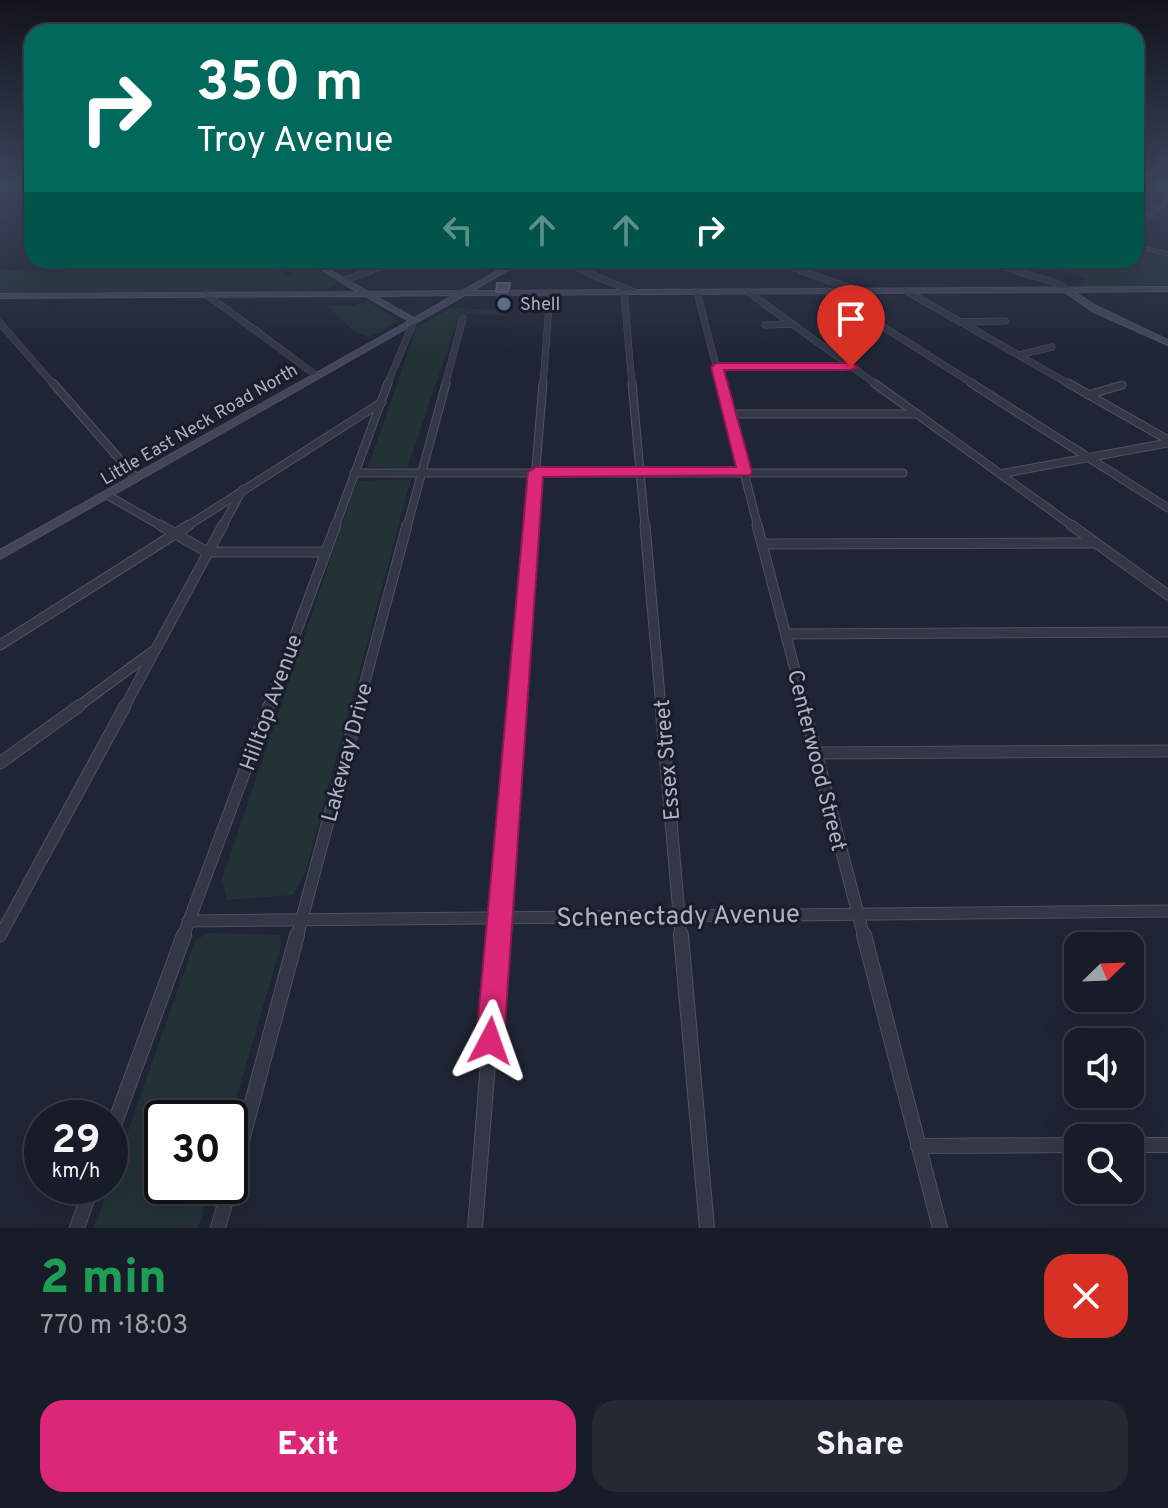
<!DOCTYPE html>
<meta charset="utf-8">
<style>
body{margin:0;font-family:Overpass,sans-serif;background:#252934;color:#f1f3f6;height:100vh;display:flex;flex-direction:column;font-size:30px;white-space:nowrap}
*{box-sizing:border-box;margin:0}
p{font-size:26px;color:#9fa1a8}
.icon{flex:none;width:44px;height:44px;fill:none;stroke:currentColor;stroke-width:2;stroke-linecap:round;stroke-linejoin:round}
.map{position:relative;height:1228px;overflow:hidden}
.details{display:flex;flex-direction:column;background:#181c28;flex:1}
.details>*{flex:none}
.guide{position:absolute;left:24px;top:24px;width:1120px;height:244px;border-radius:24px;box-shadow:0 8px 32px #0002,0 0 0 2px #363a45;background:#00695c;color:#fff;overflow:hidden}
.needle{width:52px;rotate:67deg}
.tools{position:absolute;left:1064px;top:932px;display:grid;gap:16px}
.tools a{display:grid;place-items:center;width:80px;height:80px;border-radius:16px;background:#181c28;box-shadow:0 8px 32px #0002,0 0 0 2px #363a45;font-size:40px}
.speed{position:absolute;left:24px;top:1100px;display:flex;gap:16px;font-size:40px;font-weight:700;text-align:center}
.speed>*{display:grid;place-content:center;width:104px;height:104px;border-radius:50%;background:#181c28;box-shadow:0 8px 32px #0002,0 0 0 2px #363a45;line-height:1}
.speed small{font-size:20px;font-weight:400}
.speed .limit{border:4px solid #111;border-radius:12px;background:#fff;color:#111}
.pin{position:absolute;display:grid;place-items:center;width:68px;height:68px;color:#fff;margin:-82px -34px;border-radius:50% 50% 50% 0;rotate:-45deg;box-shadow:0 0 8px #0007}
.pin .icon{rotate:45deg}
.me{position:absolute;width:88px;margin:-44px;rotate:4deg;stroke-linejoin:round;filter:drop-shadow(0 0 6px #0008)}
.turn{display:flex;align-items:center;gap:28px;height:168px;padding:0 40px;font-size:36px}
.turn .icon{width:104px;height:104px;stroke-width:2.5}
.turn b{display:block;font-size:56px;line-height:68px}
.lanes{display:flex;align-items:center;height:76px;padding:0 40px;background:#0003;justify-content:center;gap:40px;direction:ltr}
.lanes .off{opacity:.35}
.round{display:grid;place-items:center;flex:none;width:84px;height:84px;border-radius:24px;background:#252934}
.head{display:flex;align-items:center;justify-content:space-between;height:136px;padding:0 40px}
h1{font-size:48px;font-weight:800;line-height:60px;color:#1e9e55}
.primary-button{display:flex;gap:16px;margin-top:auto;padding:16px 40px}
.primary-button a{flex:1;height:92px;border-radius:24px;background:#db2777;color:#fff;font-size:32px;font-weight:800;line-height:92px;text-align:center}
.primary-button a+a{background:#252934;color:#f1f3f6}
.map>svg:first-child{display:block}
.green{fill:#233237}
.lines{fill:none;stroke-linecap:round;stroke-linejoin:round}
.street-far5-casing{stroke:#4e5261;stroke-width:5}
.street-far4-casing{stroke:#4e5261;stroke-width:7}
.street-far3-casing{stroke:#4e5261;stroke-width:9}
.street-far2-casing{stroke:#4e5261;stroke-width:11}
.street-far1-casing{stroke:#4e5261;stroke-width:13}
.street-casing{stroke:#4e5261;stroke-width:16}
.secondary-casing{stroke:#4e5261;stroke-width:2}
.street-far5{stroke:#333746;stroke-width:4}
.street-far4{stroke:#333746;stroke-width:6}
.street-far3{stroke:#333746;stroke-width:7}
.street-far2{stroke:#333746;stroke-width:9}
.street-far1{stroke:#333746;stroke-width:11}
.street{stroke:#333746;stroke-width:14}
.secondary{fill:#424658;fill-rule:evenodd}
.wall{fill:#444a5e}
.shaded-wall{fill:#313649}
.building{fill:#4f5569;stroke:#5e6377;stroke-width:2}
.route{fill:#db2777;stroke:#8e194d;stroke-width:2}
.service-dot{fill:#5c6f8a;stroke:#191d2a;stroke-width:3}
.labels{text-anchor:middle;stroke-width:6;stroke-linejoin:round;paint-order:stroke}
.far-poi-label{font-size:18px;fill:#adb1c3;stroke:#191d2a;text-anchor:start}
.far-street-label{font-size:18px;fill:#adb1c3;stroke:#191d2a}
.street-label{font-size:22px;fill:#adb1c3;stroke:#191d2a}
.near-street-label{font-size:26px;fill:#adb1c3;stroke:#191d2a}
</style>
<div class="map">
<svg width="1168" height="1228" viewBox="0 0 1168 1228">
<rect width="100%" height="100%" fill="#202535"/>
<g class="green">
<path d="M 1145,252 L 1168,256 L 1168,287 L 1093,288 L 1077,283 L 1085,279 L 1063,271 L 1059,265 L 1066,264 L 1059,260 L 1096,260 L 1097,263 L 1119,267 Z"/>
<path d="M 143,260 L 267,260 L 288,277 L 293,275 L 286,269 L 288,267 L 277,260 L 298,260 L 338,282 L 332,288 L 318,290 L 0,293 L 0,270 L 58,272 Z"/>
<path d="M 367,300 L 398,321 L 370,337 L 356,333 L 327,306 L 353,306 Z"/>
<path d="M 451,308 L 506,310 L 503,315 L 460,314 L 407,468 L 368,467 L 417,327 Z"/>
<path d="M 411,479 L 305,873 L 293,895 L 227,900 L 222,879 L 357,481 Z"/>
<path d="M 207,933 L 279,935 L 281,945 L 230,1120 L 162,1118 L 162,1186 L 211,1186 L 198,1228 L 94,1228 L 195,941 Z"/>
</g>
<g class="lines">
<defs>
<g id="street-far5">
<path d="M 1136,202 L 1161,207"/>
<path d="M 1136,226 L 1168,201"/>
<path d="M 1136,246 L 1168,254"/>
<path d="M 556,260 L 588,273"/>
<path d="M 769,260 L 807,273"/>
<path d="M 978,260 L 1023,273"/>
<path d="M 365,273 L 404,260"/>
</g>
<g id="street-far4">
<path d="M 583,271 L 632,291"/>
<path d="M 801,271 L 859,291"/>
<path d="M 1016,271 L 1054,282 L 1067,290"/>
<path d="M 344,280 L 371,271"/>
<path d="M 827,291 L 975,385"/>
<path d="M 906,291 L 1071,385"/>
<path d="M 624,292 L 632,385"/>
<path d="M 697,292 L 721,385"/>
<path d="M 748,292 L 877,385"/>
<path d="M 206,294 L 317,376"/>
<path d="M 960,322 L 1005,321"/>
<path d="M 0,323 L 54,385"/>
<path d="M 765,325 L 793,324"/>
<path d="M 1019,355 L 1052,347"/>
<path d="M 717,367 L 849,367"/>
<path d="M 387,385 L 414,321"/>
<path d="M 445,385 L 463,318"/>
<path d="M 543,385 L 550,292"/>
</g>
<g id="street-far3">
<path d="M 53,383 L 136,478"/>
<path d="M 632,383 L 645,527"/>
<path d="M 721,383 L 758,527"/>
<path d="M 874,383 L 1074,527"/>
<path d="M 971,383 L 1168,508"/>
<path d="M 1068,383 L 1168,440"/>
<path d="M 1088,395 L 1122,385"/>
<path d="M 729,414 L 917,414"/>
<path d="M 354,473 L 903,473"/>
<path d="M 1000,474 L 1168,443"/>
<path d="M 107,495 L 163,527"/>
<path d="M 186,527 L 382,402"/>
<path d="M 222,527 L 243,489"/>
<path d="M 335,527 L 388,383"/>
<path d="M 407,527 L 446,383"/>
<path d="M 531,527 L 543,383"/>
</g>
<g id="street-far2">
<path d="M 160,525 L 207,552 L 325,552"/>
<path d="M 645,525 L 661,708"/>
<path d="M 757,525 L 805,708"/>
<path d="M 1071,525 L 1168,595"/>
<path d="M 763,544 L 1095,543"/>
<path d="M 786,634 L 1168,632"/>
<path d="M 0,645 L 189,525"/>
<path d="M 76,708 L 152,652"/>
<path d="M 124,708 L 223,525"/>
<path d="M 268,708 L 336,525"/>
<path d="M 358,708 L 407,525"/>
<path d="M 517,708 L 531,525"/>
</g>
<g id="street-far1">
<path d="M 661,706 L 681,937"/>
<path d="M 804,706 L 864,937"/>
<path d="M 817,753 L 1168,751"/>
<path d="M 0,763 L 79,706"/>
<path d="M 188,921 L 1168,911"/>
<path d="M 0,936 L 125,706"/>
<path d="M 183,937 L 269,706"/>
<path d="M 297,937 L 359,706"/>
<path d="M 498,937 L 517,706"/>
</g>
<g id="street">
<path d="M 681,935 L 707,1228"/>
<path d="M 864,935 L 940,1228"/>
<path d="M 110,1136 L 184,935"/>
<path d="M 1130,1145 L 1168,1145"/>
<path d="M 918,1146 L 1078,1145"/>
<path d="M 230,1185 L 297,935"/>
<path d="M 77,1228 L 92,1186"/>
<path d="M 218,1228 L 230,1186"/>
<path d="M 475,1228 L 498,935"/>
</g>
<path id="secondary" d="M 305,260 L 313,260 L 368,292 L 462,291 L 517,260 L 525,260 L 472,291 L 1168,287 L 1168,291 L 1074,292 L 1098,307 L 1168,340 L 1168,345 L 1092,311 L 1065,292 L 465,295 L 0,559 L 0,550 L 409,321 L 365,296 L 0,298 L 0,294 L 358,292 ZM 454,295 L 414,318 L 375,296 Z"/>
</defs>
<use href="#street-far5" class="street-far5-casing"/>
<use href="#street-far4" class="street-far4-casing"/>
<use href="#street-far3" class="street-far3-casing"/>
<use href="#street-far2" class="street-far2-casing"/>
<use href="#street-far1" class="street-far1-casing"/>
<use href="#street" class="street-casing"/>
<use href="#secondary" class="secondary-casing"/>
<use href="#street-far5" class="street-far5"/>
<use href="#street-far4" class="street-far4"/>
<use href="#street-far3" class="street-far3"/>
<use href="#street-far2" class="street-far2"/>
<use href="#street-far1" class="street-far1"/>
<use href="#street" class="street"/>
<use href="#secondary" class="secondary"/>
</g>
<path class="wall" d="M 510,283 L 511,299 L 510,308 L 497,308 L 496,292 Z"/>
<path class="shaded-wall" d="M 510,283 L 511,299 L 510,308 L 508,292 Z"/>
<path class="building" d="M 497,283 L 510,283 L 508,292 L 496,292 Z"/>
<linearGradient id="sky" x2="0" y2="1"><stop stop-color="#12141d"/><stop offset="0.52" stop-color="#3c465c"/><stop offset="1" stop-color="#3c465c" stop-opacity="0"/></linearGradient>
<rect width="1168" height="356" fill="url(#sky)"/>
<path class="route" d="M 717,363 L 851,363 L 858,367 L 851,370 L 724,370 L 752,472 L 750,475 L 543,477 L 504,1041 L 500,1051 L 490,1055 L 480,1051 L 476,1041 L 528,472 L 536,467 L 736,467 L 711,367 Z"/>
<circle class="service-dot" cx="504" cy="304" r="8"/>
<g class="labels">
<g class="far-poi-label">
<text x="520" y="310">Shell</text>
</g>
<g class="far-street-label">
<text transform="translate(199 424) rotate(-30)" y="6">Little East Neck Road North</text>
</g>
<g class="street-label">
<text transform="translate(270 702) rotate(-70)" y="8">Hilltop Avenue</text>
<text transform="translate(346 752) rotate(-75)" y="8">Lakeway Drive</text>
<text transform="translate(666 760) rotate(-95)" y="8">Essex Street</text>
<text transform="translate(818 760) rotate(76)" y="8">Centerwood Street</text>
</g>
<g class="near-street-label">
<text transform="translate(678 915) rotate(-1)" y="9">Schenectady Avenue</text>
</g>
</g>
</svg>
<div class="tools">
<a><svg class="needle" viewBox="-14 -14 28 28"><path d="M0-13l5 13h-10z" fill="#e53935"/><path d="M0 13l5-13h-10z" fill="#9fa1a8"/></svg></a>
<a><svg class="icon" aria-label="sound" viewBox="0 0 24 24"><path d="M4 9h4l5-4v14l-5-4H4zM17 9q2 3 0 6"/></svg></a>
<a><svg class="icon" aria-label="search" viewBox="0 0 24 24"><circle cx="10" cy="10" r="6"/><path d="M15 15l6 6"/></svg></a>
</div>
<div class="speed"><div>29<small>km/h</small></div><div class="limit">30</div></div>
<div class="pin" style="left:851px;top:367px;background:#d93025"><svg class="icon" aria-label="arrive" viewBox="0 0 24 24"><path d="M6 21V4h12l-3 4 3 4H6"/></svg></div>
<svg class="me" style="left:490px;top:1041px" viewBox="-20 -20 40 40"><path d="M0-17L14 15 0 8-14 15z" fill="#db2777" stroke="#fff" stroke-width="4"/></svg>
<div class="guide">
<div class="turn"><svg class="icon" aria-label="right" viewBox="0 0 24 24"><path d="M7 20v-9h11M14 6l5 5-5 5"/></svg><div><b>350 m</b>Troy Avenue</div></div>
<div class="lanes"><svg class="icon off" aria-label="left" viewBox="0 0 24 24"><path d="M17 20v-9H6M10 6l-5 5 5 5"/></svg><svg class="icon off" aria-label="ahead" viewBox="0 0 24 24"><path d="M12 20V5M6 11l6-6 6 6"/></svg><svg class="icon off" aria-label="ahead" viewBox="0 0 24 24"><path d="M12 20V5M6 11l6-6 6 6"/></svg><svg class="icon" aria-label="right" viewBox="0 0 24 24"><path d="M7 20v-9h11M14 6l5 5-5 5"/></svg></div>
</div>
</div>
<section class="details">
<div class="head"><div><h1>2 min</h1><p>770 m · 18:03</p></div><a class="round" style="background:#d93025;color:#fff"><svg class="icon" aria-label="close" viewBox="0 0 24 24"><path d="M6 6l12 12M18 6L6 18"/></svg></a></div>
<div class="primary-button"><a>Exit</a><a>Share</a></div>
</section>
